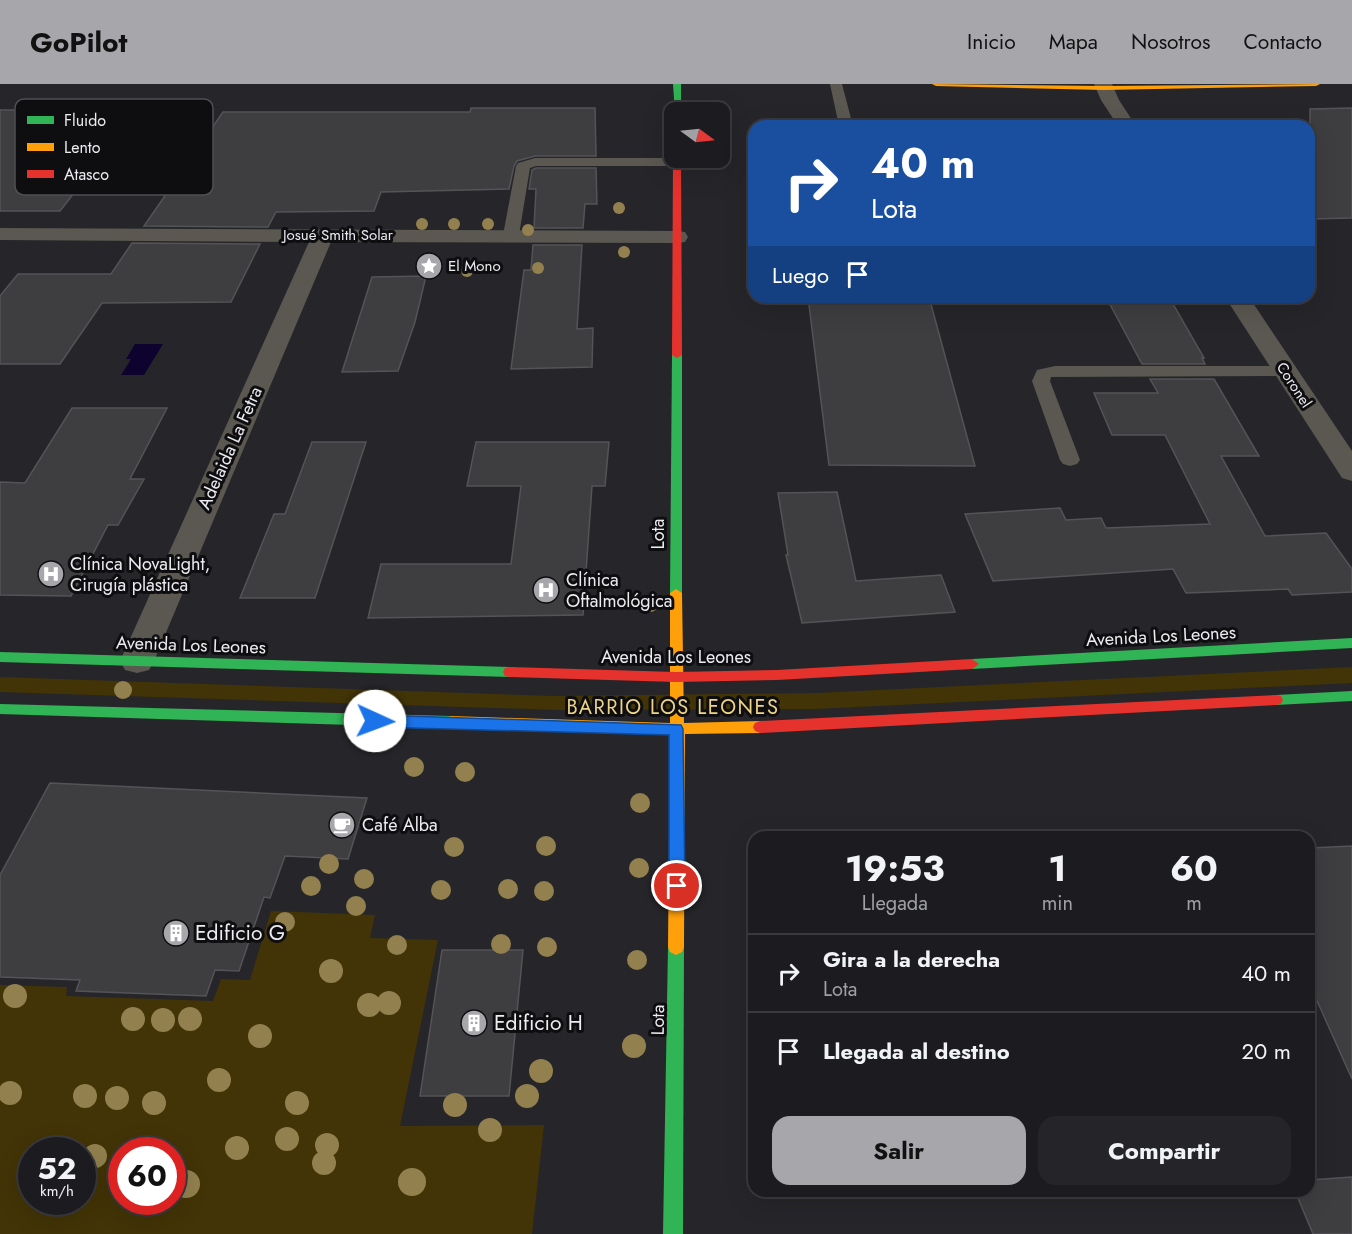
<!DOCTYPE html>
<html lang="es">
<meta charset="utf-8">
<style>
body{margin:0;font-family:Jost,sans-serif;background:#252529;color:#f1f3f6;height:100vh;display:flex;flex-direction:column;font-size:22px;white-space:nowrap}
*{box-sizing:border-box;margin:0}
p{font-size:20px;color:#a0a1a5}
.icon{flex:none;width:33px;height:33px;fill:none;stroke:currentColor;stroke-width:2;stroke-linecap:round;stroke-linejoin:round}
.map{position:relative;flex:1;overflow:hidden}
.sheet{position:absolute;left:748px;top:747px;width:567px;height:366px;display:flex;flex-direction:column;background:#1c1c20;border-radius:18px;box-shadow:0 6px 24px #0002,0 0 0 2px #3a3a3e}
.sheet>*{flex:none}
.guide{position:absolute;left:748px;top:36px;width:567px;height:183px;border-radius:18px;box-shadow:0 6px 24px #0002,0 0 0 2px #3a3a3e;background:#1a4fa0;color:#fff;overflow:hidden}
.needle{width:39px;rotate:105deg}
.buttons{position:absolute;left:664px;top:18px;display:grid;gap:12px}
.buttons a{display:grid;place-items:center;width:66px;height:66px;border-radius:12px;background:#1c1c20;box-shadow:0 6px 24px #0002,0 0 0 2px #3a3a3e;font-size:30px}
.speed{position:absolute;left:18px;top:1053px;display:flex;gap:12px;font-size:30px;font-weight:700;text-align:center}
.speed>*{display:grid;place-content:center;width:78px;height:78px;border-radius:50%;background:#1c1c20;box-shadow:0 6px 24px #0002,0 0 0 2px #3a3a3e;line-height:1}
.speed small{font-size:15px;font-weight:400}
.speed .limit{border:9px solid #d22;background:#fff;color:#111}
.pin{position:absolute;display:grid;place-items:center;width:51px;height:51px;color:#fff;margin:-26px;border:3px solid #fff;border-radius:50%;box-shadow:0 2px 6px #0007}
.me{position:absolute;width:66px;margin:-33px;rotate:92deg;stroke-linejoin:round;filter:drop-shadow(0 0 4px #0008)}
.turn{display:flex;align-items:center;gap:21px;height:126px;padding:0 24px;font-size:27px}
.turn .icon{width:78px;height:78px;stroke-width:2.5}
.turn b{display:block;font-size:42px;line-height:51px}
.then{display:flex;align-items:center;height:57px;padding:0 24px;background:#0003;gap:12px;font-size:22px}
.eta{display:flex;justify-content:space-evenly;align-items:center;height:102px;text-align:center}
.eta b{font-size:36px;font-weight:700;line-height:42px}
.action{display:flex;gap:12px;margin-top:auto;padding:12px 24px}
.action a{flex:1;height:69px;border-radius:18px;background:#a6a6ab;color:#111;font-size:24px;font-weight:700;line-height:69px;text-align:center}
.action a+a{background:#252529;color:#f1f3f6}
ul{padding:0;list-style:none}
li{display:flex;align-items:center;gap:18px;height:78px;padding:0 24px;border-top:2px solid #3a3a3e}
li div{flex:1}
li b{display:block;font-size:22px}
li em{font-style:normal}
header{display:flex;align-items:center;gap:36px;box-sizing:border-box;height:84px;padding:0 30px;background:#a6a6ab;color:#111}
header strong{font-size:28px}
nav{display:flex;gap:33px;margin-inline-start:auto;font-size:21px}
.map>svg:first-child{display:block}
.green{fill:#423406;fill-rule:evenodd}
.water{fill:#0e032f}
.building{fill:#3e3e41;stroke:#545458;stroke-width:1.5}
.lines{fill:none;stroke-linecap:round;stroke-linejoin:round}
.lane{fill:#5a5851;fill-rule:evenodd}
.street{fill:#5a5851;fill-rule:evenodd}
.fast{fill:#30b455;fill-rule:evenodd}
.slow{fill:#ff9f0a;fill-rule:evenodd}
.jam{fill:#e5322d;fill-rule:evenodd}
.tree{fill:#92814e}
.route{fill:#1a73e8;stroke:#114b97;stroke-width:1.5}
.labels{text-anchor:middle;stroke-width:6;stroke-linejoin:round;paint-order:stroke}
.far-street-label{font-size:15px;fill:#ebebf0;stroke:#0e0e11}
.far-poi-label{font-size:15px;fill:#ebebf0;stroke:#0e0e11;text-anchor:start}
.street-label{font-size:18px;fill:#ebebf0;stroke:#0e0e11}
.poi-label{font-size:18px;fill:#ebebf0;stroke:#0e0e11;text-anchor:start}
.neighbourhood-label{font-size:20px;letter-spacing:1.5px;fill:#eed487;stroke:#0e0e11}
.near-poi-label{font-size:21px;fill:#ebebf0;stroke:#0e0e11;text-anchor:start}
.key{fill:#0e0e11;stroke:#505054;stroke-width:1.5}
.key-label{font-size:16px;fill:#ebebf0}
</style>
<header>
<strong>GoPilot</strong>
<nav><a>Inicio</a><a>Mapa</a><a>Nosotros</a><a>Contacto</a></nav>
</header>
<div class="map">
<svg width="1352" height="1150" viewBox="0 0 1352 1150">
<rect width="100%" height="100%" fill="#26262a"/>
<g class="green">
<path d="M 1352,583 L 1352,599 L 815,625 L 560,626 L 0,608 L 0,593 L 555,612 L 817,609 Z"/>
<path d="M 271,827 L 375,831 L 370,854 L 438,856 L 400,1042 L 544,1041 L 532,1150 L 0,1150 L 0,901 L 67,903 L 66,912 L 213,917 L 221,895 L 250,896 ZM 32,1066 L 82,1066 L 82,1118 L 32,1118 ZM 122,1066 L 172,1066 L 172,1118 L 122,1118 Z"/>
</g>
<path class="water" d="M 135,260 L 163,260 L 144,291 L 121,291 L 131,275 L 126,275 Z"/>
<g class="building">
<path d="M 471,24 L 595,24 L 596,72 L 535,72 L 517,77 L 514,82 L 509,105 L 381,108 L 374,127 L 276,128 L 268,143 L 144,142 L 223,28 L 470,28 Z"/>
<path d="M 1352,24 L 1352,134 L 1310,135 L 1310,25 Z"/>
<path d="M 0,26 L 137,26 L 135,28 L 137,28 L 60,127 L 0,127 Z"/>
<path d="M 536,84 L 596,84 L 597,120 L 585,120 L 583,144 L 534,144 L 536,105 L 529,105 L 532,86 Z"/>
<path d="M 132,159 L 260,160 L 231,218 L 102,219 L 60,280 L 0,280 L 0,212 L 18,190 L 111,190 Z"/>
<path d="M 533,161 L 582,161 L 577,245 L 593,244 L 592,283 L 511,285 L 524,186 L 531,186 Z"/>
<path d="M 426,192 L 415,238 L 398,287 L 342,288 L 372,193 Z"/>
<path d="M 808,213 L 929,213 L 975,382 L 829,381 Z"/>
<path d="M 1106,213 L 1169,213 L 1204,274 L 1202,274 L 1205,280 L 1142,280 Z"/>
<path d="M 1150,295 L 1214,295 L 1259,372 L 1221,372 L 1265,452 L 1326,449 L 1352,485 L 1352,508 L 1292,511 L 1288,505 L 1186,509 L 1173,485 L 993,497 L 965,430 L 1060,424 L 1066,436 L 1101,434 L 1106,444 L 1210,440 L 1165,351 L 1112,351 L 1094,309 L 1158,309 Z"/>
<path d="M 72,324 L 167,324 L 130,395 L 144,395 L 118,441 L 108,441 L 71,512 L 0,511 L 0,398 L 25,399 Z"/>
<path d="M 312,358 L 366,358 L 315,514 L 240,514 L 274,430 L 285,430 Z"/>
<path d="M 476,358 L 609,358 L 605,402 L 592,402 L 583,531 L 368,534 L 381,480 L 511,480 L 521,402 L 467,402 Z"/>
<path d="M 837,408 L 856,497 L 941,491 L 955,528 L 802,539 L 786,471 L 788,471 L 778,409 Z"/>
<path d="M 50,699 L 367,714 L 348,775 L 285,772 L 270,814 L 264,813 L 239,887 L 215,886 L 206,912 L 76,907 L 80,896 L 0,893 L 0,791 Z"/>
<path d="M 1352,762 L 1352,995 L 1310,901 L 1310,764 Z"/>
<path d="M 442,866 L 523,866 L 509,1012 L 420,1012 Z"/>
<path d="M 1352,1093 L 1352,1150 L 1313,1150 L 1295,1107 L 1310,1107 L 1310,1096 Z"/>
</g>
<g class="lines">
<g class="lane">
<path d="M 830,0 L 842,0 L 853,42 L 839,42 Z"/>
<path d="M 535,74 L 677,74 L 684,78 L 677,82 L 536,82 L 530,84 L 519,151 L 511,156 L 505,154 L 503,151 L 516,82 L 518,79 Z"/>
<path d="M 1055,282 L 1285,282 L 1291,283 L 1294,287 L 1291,291 L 1285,292 L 1051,293 L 1050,297 L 1080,376 L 1077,380 L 1070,382 L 1063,380 L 1060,376 L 1032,297 L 1037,286 Z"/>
</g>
<g class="street">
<path d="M 1094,0 L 1112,0 L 1119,16 L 1136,42 L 1118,42 L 1101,16 Z"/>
<path d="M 0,144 L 677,147 L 685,148 L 688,153 L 685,158 L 677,159 L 331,158 L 154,577 L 149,586 L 137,589 L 125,586 L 120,577 L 309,158 L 0,156 Z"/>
<path d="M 1225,213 L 1249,213 L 1352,367 L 1352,397 L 1342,394 Z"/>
</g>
<g class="fast">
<path d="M 673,0 L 681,0 L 681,28 L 675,30 Z"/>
<path d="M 677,268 L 682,271 L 682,509 L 676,513 L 670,509 L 672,271 Z"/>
<path d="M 1352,554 L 1352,564 L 972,585 L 965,580 L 972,575 Z"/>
<path d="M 0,568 L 510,583 L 515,584 L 517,588 L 515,592 L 510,593 L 0,578 Z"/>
<path d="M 1352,607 L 1352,617 L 1276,621 L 1271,620 L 1269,616 L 1271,612 L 1276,611 Z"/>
<path d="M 0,620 L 451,632 L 456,634 L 458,638 L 456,642 L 451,644 L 0,630 Z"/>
<path d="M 676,855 L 682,858 L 684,863 L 683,1150 L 663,1150 L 668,863 L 670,858 Z"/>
</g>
<g class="slow">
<path d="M 932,0 L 1104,2 L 1320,0 L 1316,2 L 1104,6 L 936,2 Z"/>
<path d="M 676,505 L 682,509 L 684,639 L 760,637 L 765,639 L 767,643 L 765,647 L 760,649 L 685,650 L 684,863 L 682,868 L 676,871 L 670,868 L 668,863 L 670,650 L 451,644 L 446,642 L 444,638 L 446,634 L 451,632 L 670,639 L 670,509 Z"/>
</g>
<g class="jam">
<path d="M 675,72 L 681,74 L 682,271 L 677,274 L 672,271 L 673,74 Z"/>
<path d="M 972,575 L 979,580 L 972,585 L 777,596 L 676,598 L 510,593 L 505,592 L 503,588 L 505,584 L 510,583 L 676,588 L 777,586 Z"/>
<path d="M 1276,611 L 1281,612 L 1283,616 L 1281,620 L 1276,621 L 760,649 L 755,647 L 753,643 L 755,639 L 760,637 Z"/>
</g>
</g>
<g class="tree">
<circle cx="619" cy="124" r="6"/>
<circle cx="422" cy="140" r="6"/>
<circle cx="454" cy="140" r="6"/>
<circle cx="488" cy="140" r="6"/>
<circle cx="528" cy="146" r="6"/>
<circle cx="624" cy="168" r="6"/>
<circle cx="538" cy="184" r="6"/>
<circle cx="467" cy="187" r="6"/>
<circle cx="650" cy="520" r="8"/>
<circle cx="123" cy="606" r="9"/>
<circle cx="414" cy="683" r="10"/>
<circle cx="465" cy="688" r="10"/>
<circle cx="640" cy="719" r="10"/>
<circle cx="546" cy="762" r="10"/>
<circle cx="454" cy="763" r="10"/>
<circle cx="329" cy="780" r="10"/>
<circle cx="639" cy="784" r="10"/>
<circle cx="364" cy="795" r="10"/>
<circle cx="311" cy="802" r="10"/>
<circle cx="508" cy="805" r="10"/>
<circle cx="441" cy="806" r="10"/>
<circle cx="544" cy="807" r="10"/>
<circle cx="356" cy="822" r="10"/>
<circle cx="285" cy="838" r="10"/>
<circle cx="501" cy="860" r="10"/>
<circle cx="397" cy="861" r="10"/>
<circle cx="547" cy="863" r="10"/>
<circle cx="637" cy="876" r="10"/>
<circle cx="331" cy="887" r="12"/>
<circle cx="15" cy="912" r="12"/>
<circle cx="389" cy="919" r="12"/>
<circle cx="369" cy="921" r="12"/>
<circle cx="133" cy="935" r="12"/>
<circle cx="190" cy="935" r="12"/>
<circle cx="163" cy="936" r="12"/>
<circle cx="260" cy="952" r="12"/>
<circle cx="634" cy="962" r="12"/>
<circle cx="541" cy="987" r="12"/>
<circle cx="219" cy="996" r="12"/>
<circle cx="10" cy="1009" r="12"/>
<circle cx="85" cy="1012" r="12"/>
<circle cx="527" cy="1012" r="12"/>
<circle cx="117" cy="1014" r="12"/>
<circle cx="154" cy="1019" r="12"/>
<circle cx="297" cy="1019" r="12"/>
<circle cx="455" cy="1021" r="12"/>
<circle cx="490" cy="1046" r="12"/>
<circle cx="287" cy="1055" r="12"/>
<circle cx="327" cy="1061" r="12"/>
<circle cx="237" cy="1064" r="12"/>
<circle cx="95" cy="1072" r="12"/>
<circle cx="324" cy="1079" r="12"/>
<circle cx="412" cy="1098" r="14"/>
<circle cx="186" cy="1100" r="14"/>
</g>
<path class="route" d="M 375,631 L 681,641 L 683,645 L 685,802 L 683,807 L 677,809 L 671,807 L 669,802 L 669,651 L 375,643 L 370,641 L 368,637 L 370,633 Z"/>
<defs>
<symbol id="sight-disc" viewBox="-11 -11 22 22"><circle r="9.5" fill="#a6a6ab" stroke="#0e0e11"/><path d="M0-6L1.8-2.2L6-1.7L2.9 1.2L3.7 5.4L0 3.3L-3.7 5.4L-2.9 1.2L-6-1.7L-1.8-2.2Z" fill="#fff"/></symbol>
<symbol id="hospital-disc" viewBox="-11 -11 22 22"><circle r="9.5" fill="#a6a6ab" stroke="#0e0e11"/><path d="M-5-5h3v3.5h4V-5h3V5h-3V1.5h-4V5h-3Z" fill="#fff"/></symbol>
<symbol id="cafe-disc" viewBox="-11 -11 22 22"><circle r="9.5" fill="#a6a6ab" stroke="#0e0e11"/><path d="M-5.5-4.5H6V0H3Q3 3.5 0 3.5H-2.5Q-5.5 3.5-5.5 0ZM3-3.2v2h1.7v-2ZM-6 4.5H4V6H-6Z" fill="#fff"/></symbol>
<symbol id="building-disc" viewBox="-11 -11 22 22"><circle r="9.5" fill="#a6a6ab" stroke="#0e0e11"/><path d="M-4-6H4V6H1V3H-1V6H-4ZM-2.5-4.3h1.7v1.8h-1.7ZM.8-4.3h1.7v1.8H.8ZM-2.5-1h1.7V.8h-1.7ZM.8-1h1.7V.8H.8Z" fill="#fff"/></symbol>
</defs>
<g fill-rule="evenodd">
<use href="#sight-disc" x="414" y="167" width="30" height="30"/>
<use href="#hospital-disc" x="36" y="475" width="30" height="30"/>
<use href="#hospital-disc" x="531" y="491" width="30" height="30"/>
<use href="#cafe-disc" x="327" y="726" width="30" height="30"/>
<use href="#building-disc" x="161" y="834" width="30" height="30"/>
<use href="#building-disc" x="459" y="924" width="30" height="30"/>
</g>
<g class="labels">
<g class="far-street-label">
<text x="338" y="156">Josué Smith Solar</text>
<text transform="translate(1294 301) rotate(57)" y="5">Coronel</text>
</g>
<g class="far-poi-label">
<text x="448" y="187">El Mono</text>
</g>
<g class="street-label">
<text transform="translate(230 364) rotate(-66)" y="6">Adelaida La Fetra</text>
<text transform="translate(658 450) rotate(-90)" y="6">Lota</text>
<text transform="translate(1161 552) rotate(-3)" y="6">Avenida Los Leones</text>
<text transform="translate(191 561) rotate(2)" y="6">Avenida Los Leones</text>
<text x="676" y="579">Avenida Los Leones</text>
<text transform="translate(658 936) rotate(-89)" y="6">Lota</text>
</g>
<g class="poi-label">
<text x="70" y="486">Clínica NovaLight,<tspan x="70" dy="21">Cirugía plástica</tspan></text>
<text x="566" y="502">Clínica<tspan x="566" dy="21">Oftalmológica</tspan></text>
<text x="362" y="747">Café Alba</text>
</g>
<g class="neighbourhood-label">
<text x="673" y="630">BARRIO LOS LEONES</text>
</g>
<g class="near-poi-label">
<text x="195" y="856">Edificio G</text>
<text x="494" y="946">Edificio H</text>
</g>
</g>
<rect x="15" y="15" width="198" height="96" rx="9" class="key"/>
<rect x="27" y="32" width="27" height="8" fill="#30b455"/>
<rect x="27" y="59" width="27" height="8" fill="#ff9f0a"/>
<rect x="27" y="86" width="27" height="8" fill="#e5322d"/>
<g class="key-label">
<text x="64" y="42">Fluido</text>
<text x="64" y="69">Lento</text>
<text x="64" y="96">Atasco</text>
</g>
</svg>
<div class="buttons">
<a><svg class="needle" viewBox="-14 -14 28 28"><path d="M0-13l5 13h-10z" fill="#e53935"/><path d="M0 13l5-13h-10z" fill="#a0a1a5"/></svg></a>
</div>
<div class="speed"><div>52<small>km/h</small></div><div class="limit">60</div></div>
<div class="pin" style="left:677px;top:802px;background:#d93025"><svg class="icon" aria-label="arrive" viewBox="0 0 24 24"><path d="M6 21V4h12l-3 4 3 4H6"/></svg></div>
<svg class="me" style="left:375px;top:637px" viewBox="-20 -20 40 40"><circle r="19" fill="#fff"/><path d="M0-13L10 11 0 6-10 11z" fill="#1a73e8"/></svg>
<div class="guide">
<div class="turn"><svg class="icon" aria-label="right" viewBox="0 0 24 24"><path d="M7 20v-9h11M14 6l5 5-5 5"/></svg><div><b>40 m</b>Lota</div></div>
<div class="then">Luego<svg class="icon" aria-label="arrive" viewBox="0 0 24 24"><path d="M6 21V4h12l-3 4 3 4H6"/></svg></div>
</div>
<section class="sheet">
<div class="eta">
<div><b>19:53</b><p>Llegada</p></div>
<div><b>1</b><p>min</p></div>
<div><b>60</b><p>m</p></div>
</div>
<ul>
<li><svg class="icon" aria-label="right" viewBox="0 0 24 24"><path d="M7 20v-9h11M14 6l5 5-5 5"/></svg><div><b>Gira a la derecha</b><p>Lota</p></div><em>40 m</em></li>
<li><svg class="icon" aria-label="arrive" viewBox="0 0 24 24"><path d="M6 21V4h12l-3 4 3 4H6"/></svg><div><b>Llegada al destino</b></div><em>20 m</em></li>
</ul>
<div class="action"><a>Salir</a><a>Compartir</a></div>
</section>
</div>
